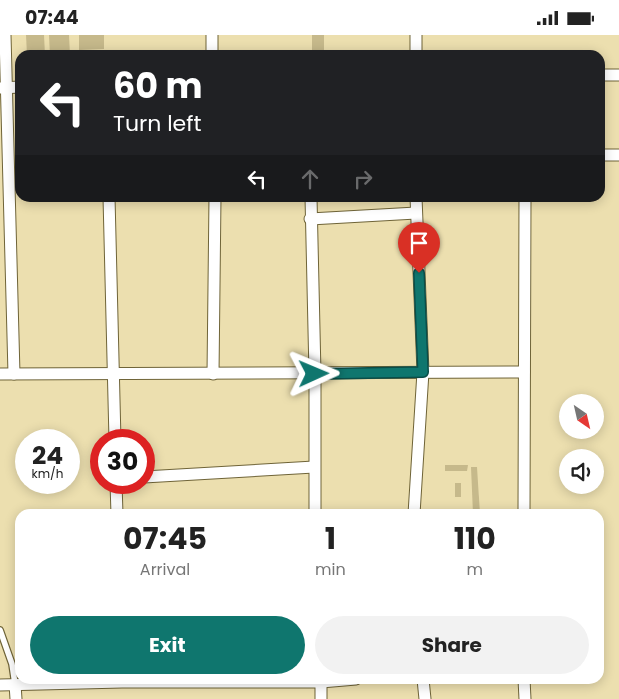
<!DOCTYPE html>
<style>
body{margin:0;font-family:Poppins,sans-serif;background:#f2f2f2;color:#222;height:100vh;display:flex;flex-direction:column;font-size:19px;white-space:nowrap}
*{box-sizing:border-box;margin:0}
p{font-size:16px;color:#767676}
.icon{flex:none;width:28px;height:28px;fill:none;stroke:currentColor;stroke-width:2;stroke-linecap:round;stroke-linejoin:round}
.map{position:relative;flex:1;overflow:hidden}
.panel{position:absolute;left:15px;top:474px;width:589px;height:175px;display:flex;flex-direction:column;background:#fff;border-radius:15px;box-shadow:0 2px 12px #0003}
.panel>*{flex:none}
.banner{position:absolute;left:15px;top:15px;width:590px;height:152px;border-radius:15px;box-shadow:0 2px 12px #0003;background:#202124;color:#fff;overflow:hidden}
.needle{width:32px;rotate:146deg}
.controls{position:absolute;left:559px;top:359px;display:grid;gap:10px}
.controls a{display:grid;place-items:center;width:45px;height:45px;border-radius:50%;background:#fff;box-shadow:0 2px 12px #0003;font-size:25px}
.speed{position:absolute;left:15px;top:394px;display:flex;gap:10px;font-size:25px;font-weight:700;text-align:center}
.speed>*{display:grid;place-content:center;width:65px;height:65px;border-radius:50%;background:#fff;box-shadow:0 2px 12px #0003;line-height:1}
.speed small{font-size:12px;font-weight:400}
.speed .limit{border:8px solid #d22;background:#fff;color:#111}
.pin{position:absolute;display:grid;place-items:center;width:42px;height:42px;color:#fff;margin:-51px -21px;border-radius:50% 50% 50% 0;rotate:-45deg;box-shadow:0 0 5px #0007}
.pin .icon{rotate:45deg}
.me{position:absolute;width:55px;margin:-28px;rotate:89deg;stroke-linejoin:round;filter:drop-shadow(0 0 4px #0008)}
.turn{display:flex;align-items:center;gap:18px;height:105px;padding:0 15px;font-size:22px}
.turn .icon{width:65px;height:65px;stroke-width:2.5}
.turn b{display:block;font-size:35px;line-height:42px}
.lanes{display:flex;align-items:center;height:48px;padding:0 15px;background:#0003;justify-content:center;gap:25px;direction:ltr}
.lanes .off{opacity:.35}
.eta{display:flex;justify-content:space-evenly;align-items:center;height:85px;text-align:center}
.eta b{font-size:30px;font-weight:700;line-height:35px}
.button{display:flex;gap:10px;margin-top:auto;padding:10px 15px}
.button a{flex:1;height:58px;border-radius:30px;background:#0f766e;color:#fff;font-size:20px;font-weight:700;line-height:58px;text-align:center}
.button a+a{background:#f2f2f2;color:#222}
.status{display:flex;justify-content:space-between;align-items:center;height:35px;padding:0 25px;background:#fff;direction:ltr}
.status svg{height:14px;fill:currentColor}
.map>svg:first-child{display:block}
.building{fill:#c6b98b}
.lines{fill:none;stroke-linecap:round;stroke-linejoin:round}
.lane-casing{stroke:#6f6438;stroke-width:8}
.street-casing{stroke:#6f6438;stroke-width:13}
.lane{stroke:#fff;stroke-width:5.5}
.street{stroke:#fff;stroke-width:11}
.route-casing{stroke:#0a4d48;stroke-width:12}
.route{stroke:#0f766e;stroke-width:9}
</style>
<div class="status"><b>07:44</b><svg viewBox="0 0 49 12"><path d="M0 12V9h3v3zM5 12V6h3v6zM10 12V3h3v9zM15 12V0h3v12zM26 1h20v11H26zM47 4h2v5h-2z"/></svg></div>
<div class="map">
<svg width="619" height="664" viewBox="0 0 619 664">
<rect width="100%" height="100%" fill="#ecdfaf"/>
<g class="building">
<path d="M 26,0 L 44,0 L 45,20 L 27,20 Z"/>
<path d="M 49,0 L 69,0 L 70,20 L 50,20 Z"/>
<path d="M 79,0 L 104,0 L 104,14 L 79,15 Z"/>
<rect x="312" y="0" width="12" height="20"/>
<path d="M 445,430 L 468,430 L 467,436 L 445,436 Z"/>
<path d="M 471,432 L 477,432 L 480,479 L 473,479 Z"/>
<rect x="455" y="448" width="6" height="14"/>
</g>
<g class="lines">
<defs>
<path id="lane" d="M 0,595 L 12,629 L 15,649"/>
<g id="street">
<path d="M 5,0 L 14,339"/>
<path d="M 212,0 L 212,20"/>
<path d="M 416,0 L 416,20"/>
<path d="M 600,40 L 619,40"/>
<path d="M 0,53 L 20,52"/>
<path d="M 600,120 L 619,120"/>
<path d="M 109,162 L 115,405"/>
<path d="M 311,162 L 315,339 L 315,479"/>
<path d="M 310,184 L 416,178"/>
<path d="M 0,339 L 524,337"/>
<path d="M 213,339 L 215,162"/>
<path d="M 144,442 L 314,432"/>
<path d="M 116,448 L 117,479"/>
<path d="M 414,479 L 423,337 L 416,162"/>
<path d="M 524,479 L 525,162"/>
<path d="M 321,644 L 321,664"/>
<path d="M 423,644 L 425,664"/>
<path d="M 524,644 L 525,664"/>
<path d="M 15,649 L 16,664"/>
<path d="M 0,650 L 122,647 L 321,647 L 356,644"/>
</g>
</defs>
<use href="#lane" class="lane-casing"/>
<use href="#street" class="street-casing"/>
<use href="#lane" class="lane"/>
<use href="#street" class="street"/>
</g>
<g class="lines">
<defs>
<path id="route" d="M 314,339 L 423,337 L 419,238"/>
</defs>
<use href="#route" class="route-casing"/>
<use href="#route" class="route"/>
</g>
</svg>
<div class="controls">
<a><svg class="needle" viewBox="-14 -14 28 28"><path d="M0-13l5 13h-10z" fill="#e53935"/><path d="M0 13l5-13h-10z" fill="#767676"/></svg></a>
<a><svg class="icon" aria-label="sound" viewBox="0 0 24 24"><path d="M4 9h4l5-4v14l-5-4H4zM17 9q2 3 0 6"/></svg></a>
</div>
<div class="speed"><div>24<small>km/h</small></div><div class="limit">30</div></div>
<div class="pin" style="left:419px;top:238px;background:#d93025"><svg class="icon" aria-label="arrive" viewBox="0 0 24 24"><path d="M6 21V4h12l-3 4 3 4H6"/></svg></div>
<svg class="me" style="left:314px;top:339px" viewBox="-20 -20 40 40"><path d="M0-17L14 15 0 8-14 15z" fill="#0f766e" stroke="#fff" stroke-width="4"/></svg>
<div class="banner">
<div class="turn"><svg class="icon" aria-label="left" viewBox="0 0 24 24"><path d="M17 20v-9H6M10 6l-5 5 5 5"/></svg><div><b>60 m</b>Turn left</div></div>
<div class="lanes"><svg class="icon" aria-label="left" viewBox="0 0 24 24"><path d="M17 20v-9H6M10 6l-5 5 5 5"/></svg><svg class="icon off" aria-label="ahead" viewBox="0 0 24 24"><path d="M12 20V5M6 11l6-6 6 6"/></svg><svg class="icon off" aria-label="right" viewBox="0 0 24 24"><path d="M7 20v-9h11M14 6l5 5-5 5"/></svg></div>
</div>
<section class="panel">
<div class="eta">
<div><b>07:45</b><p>Arrival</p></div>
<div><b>1</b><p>min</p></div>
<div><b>110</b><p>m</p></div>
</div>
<div class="button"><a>Exit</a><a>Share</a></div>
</section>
</div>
